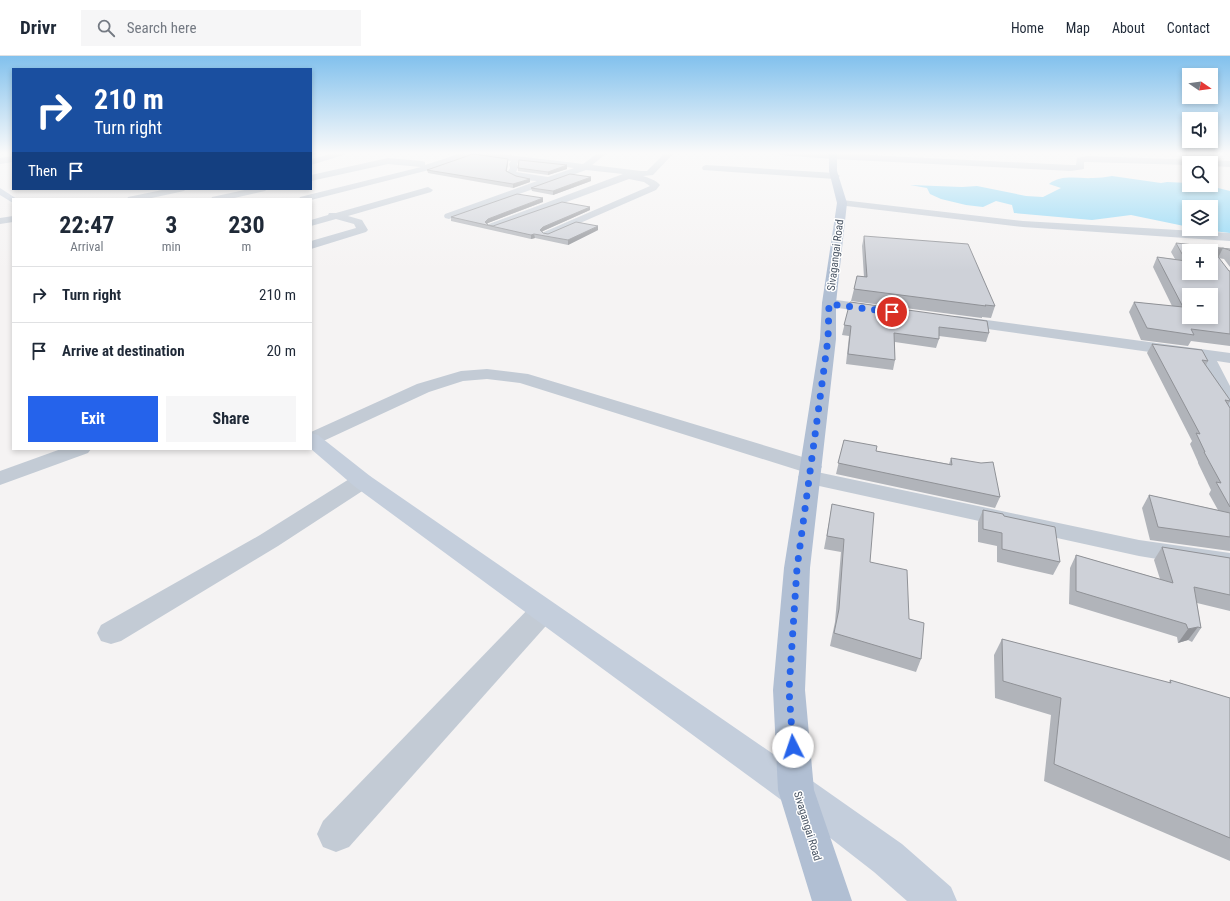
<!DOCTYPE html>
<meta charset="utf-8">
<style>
body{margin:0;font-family:"Roboto Condensed",sans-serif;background:#f6f6f7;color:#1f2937;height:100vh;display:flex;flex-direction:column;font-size:15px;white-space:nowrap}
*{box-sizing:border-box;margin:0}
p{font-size:13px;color:#747a83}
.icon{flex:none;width:22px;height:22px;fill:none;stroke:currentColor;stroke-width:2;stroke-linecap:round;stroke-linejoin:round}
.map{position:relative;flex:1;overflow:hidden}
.details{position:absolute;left:12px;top:142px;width:300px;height:252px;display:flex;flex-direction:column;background:#fff;border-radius:0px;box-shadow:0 2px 6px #0003}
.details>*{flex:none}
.top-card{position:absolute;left:12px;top:12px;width:300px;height:122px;border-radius:0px;box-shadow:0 2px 6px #0003;background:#1a4fa0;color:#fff;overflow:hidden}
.needle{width:26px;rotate:103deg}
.controls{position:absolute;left:1182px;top:12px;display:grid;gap:8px}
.controls a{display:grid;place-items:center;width:36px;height:36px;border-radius:0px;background:#fff;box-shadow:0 2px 6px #0003;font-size:20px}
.pin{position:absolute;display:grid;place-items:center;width:34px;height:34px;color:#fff;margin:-17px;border:2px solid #fff;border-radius:50%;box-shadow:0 1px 4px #0007}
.me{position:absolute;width:44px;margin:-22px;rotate:356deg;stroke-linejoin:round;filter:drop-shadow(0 0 3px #0008)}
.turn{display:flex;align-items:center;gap:14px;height:84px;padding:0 16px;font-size:18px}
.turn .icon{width:52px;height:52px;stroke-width:2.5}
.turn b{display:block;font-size:28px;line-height:34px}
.then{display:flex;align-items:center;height:38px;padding:0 16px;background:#0003;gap:8px;font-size:15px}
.eta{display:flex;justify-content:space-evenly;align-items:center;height:68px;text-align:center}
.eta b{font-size:24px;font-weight:700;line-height:28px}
.cta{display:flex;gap:8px;margin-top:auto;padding:8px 16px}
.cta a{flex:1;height:46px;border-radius:0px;background:#2563eb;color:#fff;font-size:16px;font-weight:700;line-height:46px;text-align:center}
.cta a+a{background:#f6f6f7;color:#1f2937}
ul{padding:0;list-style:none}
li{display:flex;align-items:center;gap:12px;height:56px;padding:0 16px;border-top:1px solid #e0e1e3}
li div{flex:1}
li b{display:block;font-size:15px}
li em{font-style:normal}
header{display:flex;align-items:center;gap:24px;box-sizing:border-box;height:56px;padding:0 20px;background:#fff;border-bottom:1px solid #e0e1e3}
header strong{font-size:19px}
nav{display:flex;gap:22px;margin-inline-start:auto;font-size:14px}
.search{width:280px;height:36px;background:#f6f6f7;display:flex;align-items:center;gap:10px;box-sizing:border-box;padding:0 14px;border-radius:0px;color:#747a83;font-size:15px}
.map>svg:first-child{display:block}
.water{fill:#89d5f5}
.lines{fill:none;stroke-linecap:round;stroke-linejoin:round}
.street{fill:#c3cbd5;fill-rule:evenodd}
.secondary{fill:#c4cedc;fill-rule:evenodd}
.primary{fill:#b1bfd3;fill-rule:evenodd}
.wall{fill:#b1b4ba}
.shaded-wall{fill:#909297}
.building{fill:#ced1d8;stroke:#909297;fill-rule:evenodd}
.route{stroke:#2563eb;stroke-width:7;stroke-dasharray:0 12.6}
.labels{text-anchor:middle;stroke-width:3;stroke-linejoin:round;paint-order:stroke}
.street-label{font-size:11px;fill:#485463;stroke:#fff}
</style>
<header>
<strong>Drivr</strong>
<div class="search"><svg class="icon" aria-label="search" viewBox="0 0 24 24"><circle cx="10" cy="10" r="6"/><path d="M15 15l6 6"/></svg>Search here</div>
<nav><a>Home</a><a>Map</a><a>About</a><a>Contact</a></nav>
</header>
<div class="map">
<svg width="1230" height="845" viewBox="0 0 1230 845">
<rect width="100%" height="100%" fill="#f5f3f3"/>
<path class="water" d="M 1112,120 L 1161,127 L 1167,126 L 1189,127 L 1189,129 L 1206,129 L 1230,135 L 1230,177 L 1196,173 L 1211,173 L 1211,151 L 1189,151 L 1189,171 L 1131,159 L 1092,164 L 1014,157 L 1012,149 L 996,145 L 983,151 L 966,149 L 941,143 L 930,138 L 927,132 L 910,129 L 962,131 L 977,130 L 1026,140 L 1043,141 L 1061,132 L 1049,128 C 1062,118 1078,123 1093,122 C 1099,122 1106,121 1112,120 Z"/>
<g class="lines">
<g class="street">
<path d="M 336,97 L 350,97 L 311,109 L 311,103 Z"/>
<path d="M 462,97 L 491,97 L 583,108 L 598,97 L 607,97 L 592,109 L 641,115 L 647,115 L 665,97 L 674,97 L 653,119 L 643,120 C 649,122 656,124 660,129 L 656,134 L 548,181 L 544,180 L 542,178 L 544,176 L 650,130 L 644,126 L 629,123 L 493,173 L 489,172 L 487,170 L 489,168 L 623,118 L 586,114 L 449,163 L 445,162 L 444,160 L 445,158 L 537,125 C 527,124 514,124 507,117 L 510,112 L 509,108 L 511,105 L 471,99 L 429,114 L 311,144 L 311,143 L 299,143 L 300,141 L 421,111 L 388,108 L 311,125 L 311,119 L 388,102 L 422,105 L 425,106 L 425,109 ZM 519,105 L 574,112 L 548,121 L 516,116 L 518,112 L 517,108 Z"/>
<path d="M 777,97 L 827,97 L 1071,109 L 1076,109 L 1077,102 L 1087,100 L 1230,105 L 1230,111 L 1211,110 L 1211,107 L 1189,107 L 1189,109 L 1087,106 L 1084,106 L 1084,113 L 1071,115 L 833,103 L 781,99 Z"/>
<path d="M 13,100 L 13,106 L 0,108 L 0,102 Z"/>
<path d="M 706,109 L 835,117 L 840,120 L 835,123 L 703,114 L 702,112 L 703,110 Z"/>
<path d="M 428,131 L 433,134 L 431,136 L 348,160 L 362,164 L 368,174 L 366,176 L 311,193 L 311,185 L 356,172 L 354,168 L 336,163 L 311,170 L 311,164 L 328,159 L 329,157 L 336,157 Z"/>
<path d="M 167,133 L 186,133 L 184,135 L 147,143 L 127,143 L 128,141 Z"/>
<path d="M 249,133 L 267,133 L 265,135 L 230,143 L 211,143 L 212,141 Z"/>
<path d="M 842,144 L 1023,165 L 1230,177 L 1230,185 L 1023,171 L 838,149 L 837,147 Z"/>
<path d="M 13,160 L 13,166 L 0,168 L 0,162 Z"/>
<path d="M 829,243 L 880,250 L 885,251 L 887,254 L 885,257 L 880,258 L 824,250 L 822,247 L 824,244 Z"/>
<path d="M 957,260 L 1230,297 L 1230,307 L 1217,305 L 1230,330 L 1230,354 L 1223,352 L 1221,348 L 1199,303 L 952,268 L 949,265 L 952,262 Z"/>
<path d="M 487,313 L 528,318 L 819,406 L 822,411 L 817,416 L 1139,484 L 1230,497 L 1230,515 L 1139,500 L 801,426 L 798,421 L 801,416 L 804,416 L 520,327 L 487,323 L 463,325 L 429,336 L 319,387 L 311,389 L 311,376 L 417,328 L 461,315 Z"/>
<path d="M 61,393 L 91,393 L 88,397 L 0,429 L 0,415 Z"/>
<path d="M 362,418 L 370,420 L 373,425 L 370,430 L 278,490 L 121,585 L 111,588 L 101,585 L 97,577 L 101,569 L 260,479 L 354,420 Z"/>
<path d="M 543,545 L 553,548 L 557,555 L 553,562 L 349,791 L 336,796 L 323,791 L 317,778 L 323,765 L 533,548 Z"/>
</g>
<g class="secondary">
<path d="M 0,132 L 17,143 L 13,143 L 13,147 L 0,139 Z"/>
<path d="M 311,377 L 318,379 L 370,420 L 808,722 L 902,788 L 951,831 L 957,845 L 907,845 L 874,816 L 784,746 L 354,430 L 311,393 Z"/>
</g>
<path class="primary" d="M 829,97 L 837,97 L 837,115 L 847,147 L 836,247 L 836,283 L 810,512 L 805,634 L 814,734 L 852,845 L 812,845 L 778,734 L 773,634 L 784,512 L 820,283 L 822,247 L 837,147 L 829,115 Z"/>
</g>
<g class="wall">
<path d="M 508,106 L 507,115 L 516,120 L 530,126 L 513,132 L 428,117 L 427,114 Z"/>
<path d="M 518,112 L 567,113 L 548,119 L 518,115 Z"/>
<path d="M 591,125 L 553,139 L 532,135 L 531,132 Z"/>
<path d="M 543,146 L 488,167 L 487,168 L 488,169 L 493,170 L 590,151 L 590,154 L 543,175 L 542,176 L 543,177 L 548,178 L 598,174 L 568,189 L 535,182 L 531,183 L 451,165 L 451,161 Z"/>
<path d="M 864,180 L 995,250 L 991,262 L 982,261 L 982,262 L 851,245 L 854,233 L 864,221 L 862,190 Z"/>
<path d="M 1176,187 L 1230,193 L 1230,211 L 1224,203 L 1218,202 L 1229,215 L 1230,215 L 1230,290 L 1191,285 L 1188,290 L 1141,284 L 1129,256 L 1134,246 L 1172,250 L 1153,211 L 1157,201 L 1175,203 L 1171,196 Z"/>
<path d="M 850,246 L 989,277 L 986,286 L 939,280 L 939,283 L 936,292 L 895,286 L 895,304 L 893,314 L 846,308 L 849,280 L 842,279 Z"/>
<path d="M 1152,288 L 1208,305 L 1206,309 L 1230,344 L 1230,345 L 1228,349 L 1230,352 L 1230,495 L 1150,484 L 1142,452 L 1149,439 L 1218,454 L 1209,438 L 1211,434 L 1198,407 L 1198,406 L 1190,388 L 1192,385 L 1147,297 Z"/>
<path d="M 844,384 L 876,395 L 949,408 L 951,402 L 1000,441 L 995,452 L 836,418 Z"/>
<path d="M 832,448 L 870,506 L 909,563 L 921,603 L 916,616 L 830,590 L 835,566 L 841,496 L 824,493 L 830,461 Z"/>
<path d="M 983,454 L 1004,460 L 1060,506 L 1053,519 L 997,506 L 997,490 L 978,486 L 978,466 Z"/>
<path d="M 1162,491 L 1230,502 L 1230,555 L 1197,547 L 1201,572 L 1192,586 L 1188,584 L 1178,587 L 1177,581 L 1069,548 L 1070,512 L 1076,499 L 1160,523 L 1154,504 Z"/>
<path d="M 1002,583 L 1169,627 L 1170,624 L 1230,642 L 1230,805 L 1044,725 L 1051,659 L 995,642 L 994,599 Z"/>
</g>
<g class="shaded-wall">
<path d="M 311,97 L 320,97 L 311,99 Z"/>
<path d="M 508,103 L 508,106 L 506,118 L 506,115 Z"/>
<path d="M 567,109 L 567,113 L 548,119 L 548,116 Z"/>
<path d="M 591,121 L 591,125 L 553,139 L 553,135 Z"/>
<path d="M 530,123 L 530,126 L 513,132 L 513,128 Z"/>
<path d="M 543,142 L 543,146 L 488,167 L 486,169 L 485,166 L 488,163 Z"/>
<path d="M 590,151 L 590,154 L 543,175 L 540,178 L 540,174 L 543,171 Z"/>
<path d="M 598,170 L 598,174 L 568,189 L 568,184 Z"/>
<path d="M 534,178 L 535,182 L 531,183 L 531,179 Z"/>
<path d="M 1223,192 L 1218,202 L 1213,203 L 1217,193 Z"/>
<path d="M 1198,571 L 1188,584 L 1178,587 L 1188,573 Z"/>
</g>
<g class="building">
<path d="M 473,98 L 508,103 L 506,115 L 516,120 L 530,123 L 513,128 L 427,114 Z"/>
<path d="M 519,104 L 567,109 L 548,116 L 518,112 Z"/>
<path d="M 570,118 L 591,121 L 553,135 L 531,132 Z"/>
<path d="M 517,138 L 543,142 L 488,163 L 485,166 L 488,169 L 493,170 L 562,146 L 590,151 L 543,171 L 540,174 L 543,177 L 548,178 L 576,166 L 598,170 L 568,184 L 534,178 L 531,179 L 451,161 Z"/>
<path d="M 864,180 L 968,188 L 995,250 L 985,249 L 986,250 L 854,233 L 857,220 L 867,221 Z"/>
<path d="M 1176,187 L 1230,193 L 1230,195 L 1229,194 L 1223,192 L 1217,193 L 1216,198 L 1229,215 L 1230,215 L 1230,278 L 1191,273 L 1194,279 L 1147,272 L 1134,246 L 1183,251 L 1157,201 L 1186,205 ZM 1189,195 L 1211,195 L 1211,217 L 1189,217 ZM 1189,239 L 1211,239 L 1211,261 L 1189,261 Z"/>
<path d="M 850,246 L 987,265 L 989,277 L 939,271 L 939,283 L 894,277 L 895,304 L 848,298 L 851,270 L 844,269 Z"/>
<path d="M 1152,288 L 1202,294 L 1208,305 L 1202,304 L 1230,344 L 1230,345 L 1225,344 L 1230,352 L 1230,451 L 1216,426 L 1221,427 L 1204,396 L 1205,396 L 1196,377 L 1200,378 Z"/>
<path d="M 844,384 L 877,390 L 876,395 L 952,409 L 951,402 L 981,407 L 993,406 L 1000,441 L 838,407 Z"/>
<path d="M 1149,439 L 1230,457 L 1230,481 L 1158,471 Z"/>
<path d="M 832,448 L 874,457 L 870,506 L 907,514 L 909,563 L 924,567 L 921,603 L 834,577 L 839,553 L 844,483 L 827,480 Z"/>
<path d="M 983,454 L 1003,458 L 1004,460 L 1055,471 L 1060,506 L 1002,493 L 1002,477 L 983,473 Z"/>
<path d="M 1162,491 L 1230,502 L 1230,539 L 1194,531 L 1201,572 L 1198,571 L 1188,573 L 1186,568 L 1076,535 L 1076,499 L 1173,527 Z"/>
<path d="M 1002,583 L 1171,627 L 1170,624 L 1230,642 L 1230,782 L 1054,708 L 1061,642 L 1003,625 Z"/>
</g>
<linearGradient id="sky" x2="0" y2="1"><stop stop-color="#82c1ed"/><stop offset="0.45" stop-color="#fafafa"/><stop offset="1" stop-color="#fafafa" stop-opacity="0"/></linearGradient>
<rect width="1230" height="215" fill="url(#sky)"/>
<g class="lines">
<path class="route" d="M 793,691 L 789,634 L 797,512 L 828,283 L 829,248 L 892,256"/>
</g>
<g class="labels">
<g class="street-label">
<text transform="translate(835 199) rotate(-83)" y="4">Sivagangai Road</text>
<text transform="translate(808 770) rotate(73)" y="4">Sivagangai Road</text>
</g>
</g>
</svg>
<div class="controls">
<a><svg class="needle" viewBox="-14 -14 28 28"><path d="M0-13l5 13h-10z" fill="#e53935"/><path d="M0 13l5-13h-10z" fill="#747a83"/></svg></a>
<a><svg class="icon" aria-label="sound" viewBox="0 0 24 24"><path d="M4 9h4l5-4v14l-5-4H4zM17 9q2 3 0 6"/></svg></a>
<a><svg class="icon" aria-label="search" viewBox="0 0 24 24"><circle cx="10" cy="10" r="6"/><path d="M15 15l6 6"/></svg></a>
<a><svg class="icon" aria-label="layers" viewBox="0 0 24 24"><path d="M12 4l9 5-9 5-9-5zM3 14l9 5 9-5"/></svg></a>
<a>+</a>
<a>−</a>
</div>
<div class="pin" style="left:892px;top:256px;background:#d93025"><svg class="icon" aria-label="arrive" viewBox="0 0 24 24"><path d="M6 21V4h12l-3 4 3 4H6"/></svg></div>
<svg class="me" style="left:793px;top:691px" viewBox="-20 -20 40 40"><circle r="19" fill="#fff"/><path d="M0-13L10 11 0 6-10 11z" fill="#2563eb"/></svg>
<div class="top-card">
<div class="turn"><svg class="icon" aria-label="right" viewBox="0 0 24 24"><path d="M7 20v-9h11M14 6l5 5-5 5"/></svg><div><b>210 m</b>Turn right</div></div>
<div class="then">Then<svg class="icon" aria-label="arrive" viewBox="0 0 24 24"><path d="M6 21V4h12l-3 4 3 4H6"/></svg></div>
</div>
<section class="details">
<div class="eta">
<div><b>22:47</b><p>Arrival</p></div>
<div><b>3</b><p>min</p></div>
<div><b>230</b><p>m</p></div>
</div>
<ul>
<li><svg class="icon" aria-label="right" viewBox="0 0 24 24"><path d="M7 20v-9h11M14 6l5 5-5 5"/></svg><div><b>Turn right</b></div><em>210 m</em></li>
<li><svg class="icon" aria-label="arrive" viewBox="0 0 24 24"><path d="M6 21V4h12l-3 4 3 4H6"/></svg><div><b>Arrive at destination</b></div><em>20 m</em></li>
</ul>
<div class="cta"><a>Exit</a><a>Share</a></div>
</section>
</div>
